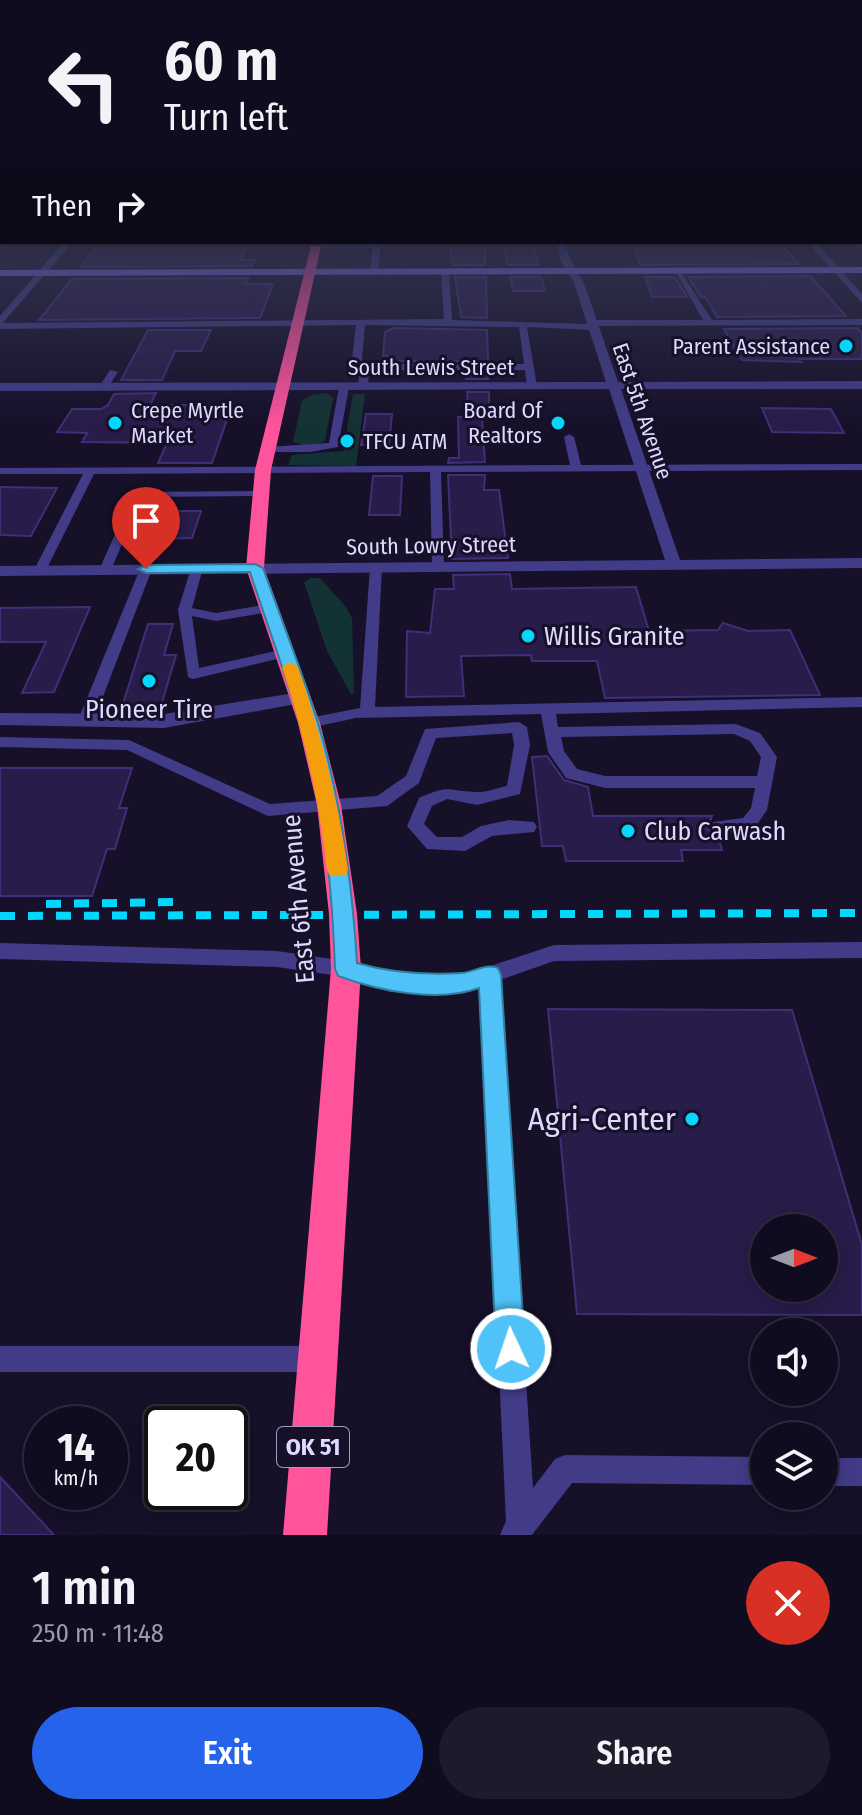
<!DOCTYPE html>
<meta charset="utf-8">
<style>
body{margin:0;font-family:"Fira Sans Condensed",sans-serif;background:#1e1a2c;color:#f1f3f6;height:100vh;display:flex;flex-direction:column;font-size:30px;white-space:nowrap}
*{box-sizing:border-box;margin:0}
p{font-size:26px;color:#9c9ba4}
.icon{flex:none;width:44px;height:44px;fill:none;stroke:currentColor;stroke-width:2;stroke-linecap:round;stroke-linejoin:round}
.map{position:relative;height:1535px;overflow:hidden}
.side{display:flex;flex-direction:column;background:#100c1f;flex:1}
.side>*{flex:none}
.hud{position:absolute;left:0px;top:0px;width:862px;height:244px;box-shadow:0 4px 20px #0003,0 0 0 2px #302c3d;background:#100c1f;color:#f1f3f6;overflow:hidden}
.needle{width:52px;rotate:90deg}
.fabs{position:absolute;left:750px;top:1214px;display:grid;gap:16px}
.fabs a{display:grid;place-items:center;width:88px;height:88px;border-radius:50%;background:#100c1f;box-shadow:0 4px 20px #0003,0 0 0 2px #302c3d;font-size:40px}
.speed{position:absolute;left:24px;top:1406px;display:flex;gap:16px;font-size:40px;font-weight:700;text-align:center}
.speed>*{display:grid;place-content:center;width:104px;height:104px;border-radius:50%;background:#100c1f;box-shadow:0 4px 20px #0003,0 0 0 2px #302c3d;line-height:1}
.speed small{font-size:20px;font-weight:400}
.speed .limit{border:4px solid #111;border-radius:12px;background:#fff;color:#111}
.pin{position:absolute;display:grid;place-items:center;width:68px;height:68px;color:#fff;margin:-82px -34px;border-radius:50% 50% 50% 0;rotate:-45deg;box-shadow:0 0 8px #0007}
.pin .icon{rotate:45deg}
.me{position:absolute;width:88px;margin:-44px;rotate:357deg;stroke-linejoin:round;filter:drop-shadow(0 0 6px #0008)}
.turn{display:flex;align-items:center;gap:28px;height:168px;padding:0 32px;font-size:36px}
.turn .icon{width:104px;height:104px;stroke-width:2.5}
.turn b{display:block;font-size:56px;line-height:68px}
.then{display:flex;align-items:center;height:76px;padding:0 32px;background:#0003;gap:16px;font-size:30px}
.round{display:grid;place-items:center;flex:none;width:84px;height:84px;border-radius:42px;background:#1e1a2c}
.summary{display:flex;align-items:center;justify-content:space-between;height:136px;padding:0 32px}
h1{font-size:48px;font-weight:600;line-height:60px}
.button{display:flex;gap:16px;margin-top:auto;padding:16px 32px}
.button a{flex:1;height:92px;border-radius:48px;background:#2563eb;color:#fff;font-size:32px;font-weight:600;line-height:92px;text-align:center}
.button a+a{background:#1e1a2c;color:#f1f3f6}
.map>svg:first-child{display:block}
.green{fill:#133233}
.building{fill:#281c4a;stroke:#402e76;stroke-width:2;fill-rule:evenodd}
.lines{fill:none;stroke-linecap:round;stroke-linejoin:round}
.lane{fill:#423b88;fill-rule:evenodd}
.street{fill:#423b88;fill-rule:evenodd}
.secondary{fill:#7b6fff;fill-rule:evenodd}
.highway{fill:#ff539c;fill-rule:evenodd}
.rail{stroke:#04d7ff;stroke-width:8;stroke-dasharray:15 13;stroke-linecap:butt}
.route{fill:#4fc3f7;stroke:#337fa1;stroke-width:2}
.slow{fill:#f59e0b}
.poi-dot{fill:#04d7ff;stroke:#161029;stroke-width:3}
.labels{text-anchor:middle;stroke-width:6;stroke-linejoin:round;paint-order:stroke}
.far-poi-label{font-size:22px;fill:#dfd8ff;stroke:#161029;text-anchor:end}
.far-street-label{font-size:22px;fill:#dfd8ff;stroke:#161029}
.shield{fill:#161029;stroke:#a39cbf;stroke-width:2}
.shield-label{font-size:24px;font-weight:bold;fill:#dfd8ff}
.poi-label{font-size:26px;fill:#dfd8ff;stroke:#161029;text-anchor:start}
.street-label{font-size:26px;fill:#dfd8ff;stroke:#161029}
.near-poi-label{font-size:32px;fill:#dfd8ff;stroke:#161029;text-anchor:end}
</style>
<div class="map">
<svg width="862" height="1535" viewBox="0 0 862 1535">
<rect width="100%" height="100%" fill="#161029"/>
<g class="green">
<path d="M 327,393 L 333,398 L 325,441 C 314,447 305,447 293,442 L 302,400 L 312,395 Z"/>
<path d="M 353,394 L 365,394 L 356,466 L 288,465 L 292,455 L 343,451 Z"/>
<path d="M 311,578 L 320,578 L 346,607 L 352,618 L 354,693 L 351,694 L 327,651 L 304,582 Z"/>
</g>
<g class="building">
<path d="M 99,242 L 249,242 L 241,260 L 255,260 L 252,266 L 81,267 Z"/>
<path d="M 449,242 L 485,242 L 485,265 L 453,265 Z"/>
<path d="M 632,242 L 778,242 L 799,264 L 640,265 Z"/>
<path d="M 503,243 L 533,244 L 539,265 L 508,265 Z"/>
<path d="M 810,276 L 846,316 L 717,317 L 706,298 L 701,297 L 688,277 Z"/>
<path d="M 455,277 L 486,277 L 487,318 L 461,317 Z"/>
<path d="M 510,277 L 541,277 L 545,291 L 513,291 Z"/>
<path d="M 645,277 L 675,277 L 687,297 L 652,297 Z"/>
<path d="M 248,278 L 245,284 L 273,284 L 260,318 L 39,320 L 72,279 Z"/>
<path d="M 394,328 L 487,330 L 488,361 L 480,368 L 488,373 L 488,379 L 466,379 L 466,373 L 474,366 L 466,361 L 387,361 L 388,356 L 383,356 L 385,332 Z"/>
<path d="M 857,328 L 862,333 L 862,359 L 799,359 L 801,362 L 742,360 L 724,329 Z"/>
<path d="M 148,330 L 211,330 L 201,351 L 175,351 L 162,380 L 121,380 Z"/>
<path d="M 467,392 L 489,392 L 489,416 L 469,417 Z"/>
<path d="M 156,393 L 150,405 L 232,405 L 212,463 L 158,463 L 167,443 L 82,442 L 87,433 L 57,432 L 72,409 L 101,409 L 108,405 L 114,394 Z"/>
<path d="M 762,408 L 831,409 L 844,433 L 772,432 Z"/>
<path d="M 366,414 L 392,414 L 389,445 L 361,445 Z"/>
<path d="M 458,417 L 482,417 L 485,462 L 448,463 L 449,458 L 459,458 Z"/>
<path d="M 448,475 L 485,475 L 484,490 L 499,490 L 508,558 L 452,559 Z"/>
<path d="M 373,476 L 402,476 L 400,515 L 369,515 Z"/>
<path d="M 0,487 L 57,488 L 31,536 L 0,535 Z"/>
<path d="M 148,511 L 201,511 L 192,538 L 138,539 Z"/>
<path d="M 510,574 L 512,589 L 636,587 L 649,631 L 718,630 L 723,623 L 748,631 L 790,630 L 820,695 L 605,698 L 597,661 L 532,661 L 531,655 L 461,656 L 464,696 L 406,697 L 407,631 L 430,633 L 435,589 L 454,589 L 453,575 Z"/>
<path d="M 90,607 L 54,692 L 22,693 L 46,642 L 0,642 L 0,608 Z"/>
<path d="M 148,624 L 173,624 L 164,655 L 176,655 L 161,706 L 122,707 Z"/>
<path d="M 547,756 L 564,780 L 588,787 L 593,816 L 712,816 L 707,829 L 718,836 L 722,850 L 681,850 L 683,861 L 566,861 L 563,846 L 542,846 L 532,757 Z"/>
<path d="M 0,768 L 132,768 L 119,808 L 127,808 L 115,849 L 107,849 L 92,896 L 0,896 Z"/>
<path d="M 548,1009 L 792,1010 L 862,1245 L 862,1315 L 577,1314 ZM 764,1228 L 824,1228 L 824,1288 L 764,1288 Z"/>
<path d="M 0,1477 L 54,1535 L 0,1535 Z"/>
</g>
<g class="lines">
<g class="lane">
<rect x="0" y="230" width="2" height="4"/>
<path d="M 316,243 L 388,243 L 392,245 L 380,247 L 378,272 L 374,274 L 370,272 L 373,247 L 313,247 Z"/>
<path d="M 679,269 L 712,320 L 862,319 L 862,325 L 597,326 L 594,330 L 527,327 L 537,386 L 532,389 L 527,386 L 525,370 L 488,370 L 483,367 L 488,364 L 524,364 L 519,327 L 365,325 L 362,359 L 367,364 L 466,364 L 471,367 L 466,370 L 369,370 L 368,387 L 363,390 L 358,387 L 360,368 L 352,360 L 356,325 L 0,329 L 0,323 L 444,319 L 441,272 L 445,270 L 449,272 L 452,320 L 589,324 L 592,320 L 703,320 L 675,271 Z"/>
<path d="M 110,370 L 118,372 L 107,389 L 101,389 L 99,387 Z"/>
<path d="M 344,384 L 349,387 L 338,447 L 310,452 L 263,452 L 262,450 L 267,447 L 329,443 L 339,387 Z"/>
<path d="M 569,434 L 574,437 L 581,465 L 862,464 L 862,470 L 441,472 L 444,567 L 438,571 L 432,567 L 430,472 L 94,474 L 46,570 L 40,574 L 34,570 L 83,474 L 0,474 L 0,468 L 570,465 L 564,437 Z"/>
<path d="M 261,491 L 265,492 L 265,496 L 142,497 L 111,570 L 105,574 L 99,570 L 134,492 Z"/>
<path d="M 376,563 L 382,567 L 375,707 L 862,697 L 862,707 L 556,714 L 558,727 L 736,724 L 760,733 L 777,757 L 767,810 L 754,829 L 719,833 L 713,832 L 710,827 L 713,822 L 743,818 L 751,808 L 755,788 L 605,788 L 566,778 L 548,752 L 541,714 L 356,718 L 309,728 L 304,727 L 301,723 L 304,719 L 360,708 L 370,567 ZM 734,734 L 750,741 L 761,757 L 757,776 L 605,776 L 577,769 L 564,751 L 561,737 Z"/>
<path d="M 197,564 L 203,568 L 192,608 L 216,613 L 269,604 L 276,608 L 269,612 L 216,621 L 192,616 L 199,668 L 285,649 L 292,653 L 290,656 L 193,679 L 188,677 L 178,610 L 191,568 Z"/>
<path d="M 146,565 L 152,569 L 94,720 L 91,724 L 81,724 L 78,720 L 140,569 Z"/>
<path d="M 519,722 L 527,727 L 530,745 L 520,794 L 477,805 L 447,799 L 432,806 L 424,824 L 437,837 L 462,837 L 481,826 L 509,820 L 534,822 L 537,827 L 534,832 L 492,836 L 465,851 L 427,849 L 407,826 L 419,798 C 451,784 444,791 475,792 C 485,793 497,788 507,786 L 514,745 L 512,733 L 436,738 L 419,783 L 387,806 L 268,816 L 127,750 L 0,747 L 0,737 L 129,740 L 270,804 L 377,796 L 406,776 L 425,729 Z"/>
<path d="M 862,942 L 862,958 L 554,961 L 500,980 L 533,1488 L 555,1459 L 565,1455 L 764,1457 L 764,1485 L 572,1483 L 532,1535 L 500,1535 L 506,1521 L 481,987 L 466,992 L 390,992 L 346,977 L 277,967 L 0,959 L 0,943 L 277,951 L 346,961 L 390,974 L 466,974 L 554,945 Z"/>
<path d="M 0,1346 L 318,1346 L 327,1350 L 331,1359 L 327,1368 L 318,1372 L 0,1372 Z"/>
<rect x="824" y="1458" width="38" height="28"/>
</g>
<g class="street">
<path d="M 64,242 L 73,242 L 0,326 L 0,316 Z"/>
<path d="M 556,242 L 564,242 L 571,261 L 584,283 L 618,382 L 862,381 L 862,389 L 621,389 L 680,560 L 862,558 L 862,568 L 0,576 L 0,566 L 665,560 L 609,389 L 0,391 L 0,383 L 606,382 L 574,283 L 561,261 Z"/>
<path d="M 807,242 L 816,242 L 862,294 L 862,303 Z"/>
<path d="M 300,692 L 307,694 L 309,698 L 307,702 L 164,728 L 0,725 L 0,713 L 164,714 Z"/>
</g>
<path class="secondary" d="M 862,267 L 862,273 L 0,276 L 0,270 Z"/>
<path class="highway" d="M 312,242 L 322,242 L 271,470 L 264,568 L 320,723 L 341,805 L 357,914 L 361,969 L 327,1535 L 283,1535 L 331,969 L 329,914 L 317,805 L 298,723 L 246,568 L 255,470 Z"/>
<g class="rail">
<path d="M 46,904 L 178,902"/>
<path d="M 0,916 L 862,913"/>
</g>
</g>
<linearGradient id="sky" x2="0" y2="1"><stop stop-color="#0c0917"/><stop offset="0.5" stop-color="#363754"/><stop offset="1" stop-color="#363754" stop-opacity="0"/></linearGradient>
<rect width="862" height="428" fill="url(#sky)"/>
<path class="route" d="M 255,564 L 263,568 C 281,619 302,671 318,723 C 341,801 352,882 357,963 C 391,973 426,975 462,973 C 475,972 485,963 498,968 L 501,975 L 525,1349 L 521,1359 L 511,1364 L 500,1359 L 496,1349 L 479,988 C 438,1003 379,991 338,976 L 335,969 C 333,915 329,859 320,806 C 306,726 275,649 250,572 L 146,573 L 138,569 L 146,565 Z"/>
<path class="slow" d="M 290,662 L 298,667 C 321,734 338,800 348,870 L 345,876 L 330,876 L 327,870 C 319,800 304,734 282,667 Z"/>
<g class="poi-dot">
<circle cx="846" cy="346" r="8"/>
<circle cx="115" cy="423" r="8"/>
<circle cx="558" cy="423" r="8"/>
<circle cx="347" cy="441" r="8"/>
<circle cx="528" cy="636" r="8"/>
<circle cx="149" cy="681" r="8"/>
<circle cx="628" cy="831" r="8"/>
<circle cx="692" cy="1119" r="8"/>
</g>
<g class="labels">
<g class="far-poi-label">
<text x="830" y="354">Parent Assistance</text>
<text x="131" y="418" text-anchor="start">Crepe Myrtle<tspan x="131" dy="25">Market</tspan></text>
<text x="542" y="418">Board Of<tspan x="542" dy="25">Realtors</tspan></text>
<text x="363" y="449" text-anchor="start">TFCU ATM</text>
</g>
<g class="far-street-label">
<text x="431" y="375">South Lewis Street</text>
<text transform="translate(643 411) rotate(71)" y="8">East 5th Avenue</text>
<text transform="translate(431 545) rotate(-1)" y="8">South Lowry Street</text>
</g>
<rect class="shield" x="277" y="1427" width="72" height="40" rx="6"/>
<g class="shield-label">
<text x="313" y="1455">OK 51</text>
</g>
<g class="poi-label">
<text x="544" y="645">Willis Granite</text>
<text x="149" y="718" text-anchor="middle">Pioneer Tire</text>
<text x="644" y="840">Club Carwash</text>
</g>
<g class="street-label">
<text transform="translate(298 899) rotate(-95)" y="9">East 6th Avenue</text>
</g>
<g class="near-poi-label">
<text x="676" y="1130">Agri-Center</text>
</g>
</g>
</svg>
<div class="fabs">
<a><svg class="needle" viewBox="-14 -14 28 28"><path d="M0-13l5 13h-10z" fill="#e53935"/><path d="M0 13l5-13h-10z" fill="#9c9ba4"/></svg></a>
<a><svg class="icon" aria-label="sound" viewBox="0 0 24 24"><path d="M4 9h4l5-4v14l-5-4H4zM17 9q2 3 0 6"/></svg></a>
<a><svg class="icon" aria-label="layers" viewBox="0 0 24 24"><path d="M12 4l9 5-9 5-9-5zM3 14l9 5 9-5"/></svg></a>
</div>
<div class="speed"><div>14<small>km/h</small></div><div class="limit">20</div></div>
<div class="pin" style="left:146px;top:569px;background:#d93025"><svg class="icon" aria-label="arrive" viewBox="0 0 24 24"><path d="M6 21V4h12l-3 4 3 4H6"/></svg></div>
<svg class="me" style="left:511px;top:1349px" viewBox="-20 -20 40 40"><circle r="17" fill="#4fc3f7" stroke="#fff" stroke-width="3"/><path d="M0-11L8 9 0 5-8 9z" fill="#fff"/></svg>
<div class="hud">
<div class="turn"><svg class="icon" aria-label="left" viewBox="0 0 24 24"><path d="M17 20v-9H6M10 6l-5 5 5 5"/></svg><div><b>60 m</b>Turn left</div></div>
<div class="then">Then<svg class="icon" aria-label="right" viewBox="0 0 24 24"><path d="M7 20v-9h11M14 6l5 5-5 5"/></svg></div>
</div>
</div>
<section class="side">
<div class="summary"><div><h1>1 min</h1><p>250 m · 11:48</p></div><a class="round" style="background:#d93025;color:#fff"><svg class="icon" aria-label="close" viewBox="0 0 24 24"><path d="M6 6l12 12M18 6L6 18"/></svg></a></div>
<div class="button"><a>Exit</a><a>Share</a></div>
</section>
